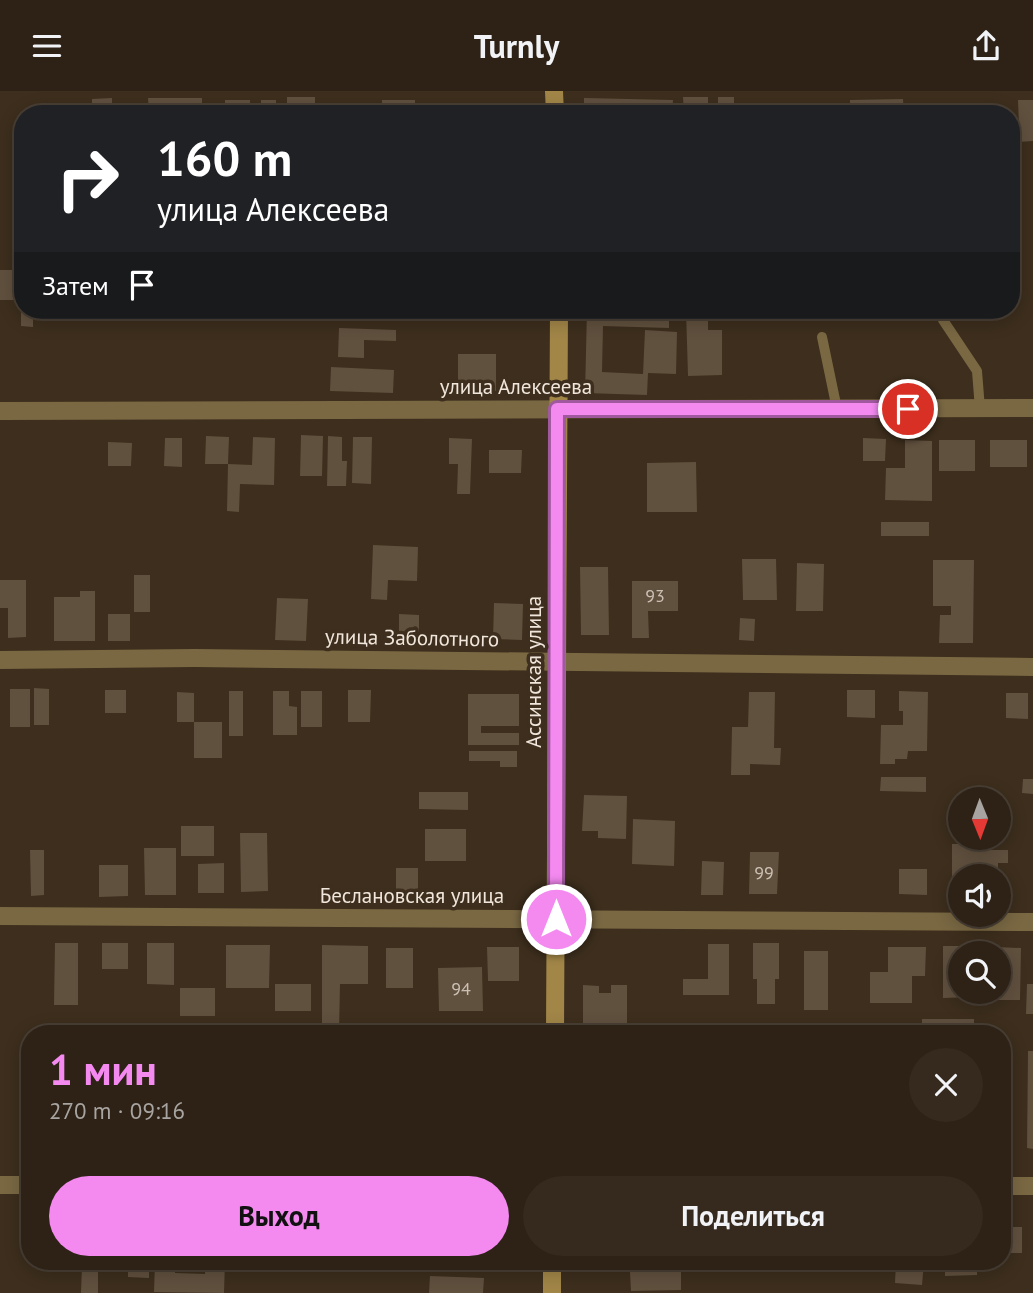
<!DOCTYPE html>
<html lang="ru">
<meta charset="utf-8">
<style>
body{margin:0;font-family:"PT Sans",sans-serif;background:#362a1f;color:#f1f3f6;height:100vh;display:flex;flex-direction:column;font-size:26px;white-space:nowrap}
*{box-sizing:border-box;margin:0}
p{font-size:23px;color:#a7a4a1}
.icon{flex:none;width:38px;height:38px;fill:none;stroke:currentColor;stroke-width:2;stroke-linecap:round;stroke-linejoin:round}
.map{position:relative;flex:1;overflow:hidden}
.panel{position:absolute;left:21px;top:934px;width:990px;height:245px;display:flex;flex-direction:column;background:#2e2216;border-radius:28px;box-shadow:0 4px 18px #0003,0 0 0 2px #493f35}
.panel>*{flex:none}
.top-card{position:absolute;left:14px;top:14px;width:1006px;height:214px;border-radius:28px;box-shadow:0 4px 18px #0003,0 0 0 2px #493f35;background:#202124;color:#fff;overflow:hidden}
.needle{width:46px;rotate:179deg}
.fabs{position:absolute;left:948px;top:696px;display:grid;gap:14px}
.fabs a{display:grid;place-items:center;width:63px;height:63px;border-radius:50%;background:#2e2216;box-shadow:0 4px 18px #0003,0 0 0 2px #493f35;font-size:35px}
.pin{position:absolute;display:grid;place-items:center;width:60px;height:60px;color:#fff;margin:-30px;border:4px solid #fff;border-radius:50%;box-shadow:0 2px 7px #0007}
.me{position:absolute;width:77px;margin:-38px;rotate:0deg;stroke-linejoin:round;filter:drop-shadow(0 0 5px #0008)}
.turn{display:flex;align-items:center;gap:24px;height:147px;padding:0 28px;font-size:32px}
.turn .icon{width:91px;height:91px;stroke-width:2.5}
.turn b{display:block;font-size:49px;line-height:60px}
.then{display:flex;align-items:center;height:66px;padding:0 28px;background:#0003;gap:14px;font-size:26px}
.round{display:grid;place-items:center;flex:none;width:74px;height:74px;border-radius:37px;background:#362a1f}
.summary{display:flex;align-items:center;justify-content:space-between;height:119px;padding:0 28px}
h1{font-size:42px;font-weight:600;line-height:52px;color:#f489f0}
.primary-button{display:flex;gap:14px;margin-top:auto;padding:14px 28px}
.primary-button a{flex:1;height:80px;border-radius:42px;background:#f489f0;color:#111;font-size:28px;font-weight:600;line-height:80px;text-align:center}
.primary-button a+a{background:#362a1f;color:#f1f3f6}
header{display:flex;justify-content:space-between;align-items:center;height:91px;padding:0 28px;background:#2e2216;font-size:32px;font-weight:600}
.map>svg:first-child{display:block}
.building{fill:#60503e}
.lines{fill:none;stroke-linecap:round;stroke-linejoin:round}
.lane{stroke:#7a6843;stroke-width:10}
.street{stroke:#7a6843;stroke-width:18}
.secondary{stroke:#a28648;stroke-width:18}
.route-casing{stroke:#9f599c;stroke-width:18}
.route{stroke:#f489f0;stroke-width:12}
.labels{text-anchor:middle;stroke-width:7;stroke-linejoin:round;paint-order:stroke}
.number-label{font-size:18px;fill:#ccc0b4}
.street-label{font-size:21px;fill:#f0e6db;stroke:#3d2e1d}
</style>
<header><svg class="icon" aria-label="menu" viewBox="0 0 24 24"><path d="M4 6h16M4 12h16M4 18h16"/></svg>Turnly<svg class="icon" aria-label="share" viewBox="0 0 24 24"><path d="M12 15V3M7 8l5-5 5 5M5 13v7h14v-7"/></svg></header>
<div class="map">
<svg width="1033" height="1202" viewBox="0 0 1033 1202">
<rect width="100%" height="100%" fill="#3d2e1d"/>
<g class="building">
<rect x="287" y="6" width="28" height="17"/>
<path d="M 683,6 L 708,6 L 708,23 L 684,23 Z"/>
<rect x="718" y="6" width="16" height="17"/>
<path d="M 112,7 L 112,23 L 92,23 L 92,8 Z"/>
<path d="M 148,7 L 202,7 L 202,23 L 149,23 Z"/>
<path d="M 584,7 L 673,9 L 672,23 L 584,23 Z"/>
<path d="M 903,8 L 904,23 L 850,23 L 850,9 Z"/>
<rect x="225" y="9" width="25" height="14"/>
<rect x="261" y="9" width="15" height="14"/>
<rect x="382" y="9" width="33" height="14"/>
<path d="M 1018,9 L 1033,9 L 1033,50 L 1018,51 L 1020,106 L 1012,106 L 1012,36 L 1019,35 Z"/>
<path d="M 371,12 L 371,23 L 347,23 L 347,13 Z"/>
<rect x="0" y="179" width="23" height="30"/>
<path d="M 21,219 L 33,219 L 33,236 L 21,235 Z"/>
<path d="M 587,219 L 669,219 L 669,237 L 603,235 L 602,281 L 643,283 L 645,239 L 677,241 L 676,283 L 648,282 L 647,304 L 585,302 Z"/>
<path d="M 686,219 L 708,219 L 708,239 L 722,239 L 722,284 L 688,285 Z"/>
<path d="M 339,237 L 396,239 L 396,250 L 364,249 L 364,267 L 338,266 Z"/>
<rect x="458" y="263" width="38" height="37"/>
<path d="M 331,276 L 394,279 L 393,302 L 330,300 Z"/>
<path d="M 301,344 L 323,345 L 322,385 L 300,385 Z"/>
<path d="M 206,345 L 229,346 L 228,373 L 205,373 Z"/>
<path d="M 328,345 L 342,346 L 342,370 L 347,370 L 346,395 L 327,395 Z"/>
<path d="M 253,346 L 275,347 L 274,394 L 240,393 L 239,421 L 227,420 L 228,373 L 252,374 Z"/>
<path d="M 353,346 L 372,346 L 371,393 L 352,392 Z"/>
<path d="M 165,347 L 182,347 L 182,376 L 164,375 Z"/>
<path d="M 449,347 L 472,348 L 470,403 L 457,403 L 458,373 L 449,373 Z"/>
<path d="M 863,347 L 886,348 L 885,370 L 863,370 Z"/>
<path d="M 905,349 L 932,350 L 932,410 L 885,409 L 886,377 L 905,377 Z"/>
<rect x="939" y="349" width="36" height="31"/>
<rect x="990" y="349" width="37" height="27"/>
<path d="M 108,351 L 132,352 L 131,375 L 108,375 Z"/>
<path d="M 489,359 L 522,359 L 521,382 L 489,382 Z"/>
<path d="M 696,371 L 697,421 L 647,421 L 647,372 Z"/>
<rect x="881" y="431" width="48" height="14"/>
<path d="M 373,454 L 418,456 L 417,490 L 388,489 L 387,509 L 371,508 Z"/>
<path d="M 742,468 L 776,468 L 777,509 L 743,509 Z"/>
<path d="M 933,469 L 974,469 L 973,552 L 939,552 L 940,524 L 951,524 L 951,515 L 933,515 Z"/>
<path d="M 797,472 L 824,473 L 823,520 L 796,520 Z"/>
<path d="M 580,476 L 608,476 L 609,544 L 581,544 Z"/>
<rect x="134" y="484" width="16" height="37"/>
<path d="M 0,489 L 26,489 L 26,546 L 8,547 L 8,517 L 0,517 Z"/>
<path d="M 632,490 L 678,490 L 678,520 L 648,520 L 649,547 L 632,547 Z"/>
<path d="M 80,500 L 95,500 L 95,550 L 54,550 L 54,506 L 80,506 Z"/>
<path d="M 277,507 L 308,508 L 306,550 L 275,549 Z"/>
<path d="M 494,512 L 523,513 L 522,549 L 493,548 Z"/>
<rect x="108" y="523" width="22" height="27"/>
<path d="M 399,523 L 419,524 L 419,545 L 399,545 Z"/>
<path d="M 740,527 L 755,528 L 754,550 L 739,549 Z"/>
<path d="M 34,597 L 49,598 L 49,634 L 34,634 Z"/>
<rect x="10" y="598" width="20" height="38"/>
<rect x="105" y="599" width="21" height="23"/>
<path d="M 348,599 L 371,599 L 370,631 L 348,631 Z"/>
<path d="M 847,599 L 875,599 L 875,627 L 847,626 Z"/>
<rect x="229" y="600" width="14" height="45"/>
<path d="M 273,600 L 289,600 L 289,615 L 297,616 L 297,644 L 273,644 Z"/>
<rect x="301" y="600" width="21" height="36"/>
<path d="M 899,600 L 928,601 L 927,660 L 908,660 L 907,668 L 895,668 L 895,673 L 880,673 L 881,634 L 903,634 L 903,620 L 899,620 Z"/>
<path d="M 177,601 L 194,602 L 194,631 L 177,631 Z"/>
<path d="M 749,601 L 775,601 L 774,657 L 781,657 L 780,674 L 750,673 L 750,684 L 731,684 L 732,636 L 748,636 Z"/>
<path d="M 1006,602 L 1028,602 L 1028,628 L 1006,627 Z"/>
<path d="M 468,603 L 519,603 L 519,635 L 481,635 L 481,642 L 519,642 L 519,654 L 468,654 Z"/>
<rect x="194" y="631" width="28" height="36"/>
<path d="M 469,660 L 517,660 L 517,676 L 500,676 L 500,670 L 469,670 Z"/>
<path d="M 881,686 L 926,686 L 926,701 L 880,700 Z"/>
<path d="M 1023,688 L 1033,688 L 1033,703 L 1022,702 Z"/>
<path d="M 419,701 L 468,701 L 468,719 L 419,718 Z"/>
<path d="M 584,704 L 627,705 L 626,748 L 598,747 L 598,740 L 582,740 Z"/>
<path d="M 633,728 L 675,730 L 674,775 L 632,773 Z"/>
<rect x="181" y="735" width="33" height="30"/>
<rect x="425" y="738" width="41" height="32"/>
<path d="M 240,742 L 267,742 L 268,800 L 241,801 Z"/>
<path d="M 952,753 L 977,753 L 977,759 L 1008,759 L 1008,772 L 998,772 L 998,786 L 961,786 L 961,806 L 952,806 Z"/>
<path d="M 144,757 L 176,757 L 176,804 L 145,804 Z"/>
<path d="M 30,759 L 44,759 L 44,804 L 31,805 Z"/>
<path d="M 750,761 L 779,761 L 777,803 L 749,803 Z"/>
<path d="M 702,770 L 724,771 L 723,804 L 701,804 Z"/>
<path d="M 224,772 L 224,802 L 198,802 L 198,773 Z"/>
<path d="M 99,774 L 128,774 L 128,805 L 99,806 Z"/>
<rect x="396" y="777" width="22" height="26"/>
<path d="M 899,778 L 927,778 L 927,804 L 899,803 Z"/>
<path d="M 55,852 L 78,852 L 78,914 L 54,914 Z"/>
<rect x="102" y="852" width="26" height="26"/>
<path d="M 147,852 L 174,852 L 174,894 L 147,893 Z"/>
<path d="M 753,852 L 779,852 L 779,888 L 775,888 L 775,913 L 757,913 L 757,888 L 753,888 Z"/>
<path d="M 708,853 L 729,853 L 729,904 L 683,904 L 683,888 L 708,888 Z"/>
<path d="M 226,854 L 270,854 L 269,897 L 226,897 Z"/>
<path d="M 322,854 L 368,855 L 368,893 L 340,893 L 339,943 L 322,943 Z"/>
<path d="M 943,855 L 974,855 L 974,863 L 961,863 L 961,901 L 974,901 L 974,906 L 943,907 Z"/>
<path d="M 487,856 L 519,856 L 519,890 L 488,890 Z"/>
<path d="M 888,856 L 926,856 L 925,885 L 912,885 L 912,912 L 870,912 L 870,881 L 888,881 Z"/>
<path d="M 996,856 L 1021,857 L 1020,909 L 995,909 L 995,901 L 999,901 L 999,863 L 995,863 Z"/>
<rect x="386" y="857" width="27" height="40"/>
<rect x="804" y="860" width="24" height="59"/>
<path d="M 482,876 L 483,920 L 439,920 L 438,877 Z"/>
<rect x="275" y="893" width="36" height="27"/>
<path d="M 1027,893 L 1033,893 L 1033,923 L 1026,923 Z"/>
<path d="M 583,894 L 599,895 L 599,902 L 611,902 L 611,894 L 627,894 L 627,933 L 583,933 Z"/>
<rect x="180" y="897" width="35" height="28"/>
<rect x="922" y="928" width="52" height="15"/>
<path d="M 1028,960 L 1033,960 L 1033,1058 L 1027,1057 Z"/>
<rect x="1003" y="1136" width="19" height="26"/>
<rect x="98" y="1171" width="25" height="4"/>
<path d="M 128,1171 L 149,1171 L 149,1187 L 128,1186 Z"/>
<path d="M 155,1171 L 175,1171 L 175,1182 L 205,1183 L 206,1171 L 225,1171 L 224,1202 L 154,1201 Z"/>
<path d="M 446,1171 L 463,1171 L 463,1178 L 446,1177 Z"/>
<path d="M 652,1171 L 681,1171 L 681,1199 L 631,1200 L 630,1181 L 652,1181 Z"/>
<path d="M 896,1171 L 924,1171 L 922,1194 L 895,1192 Z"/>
<path d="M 945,1171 L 977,1171 L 977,1184 L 945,1185 Z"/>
<path d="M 82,1175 L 98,1175 L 98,1202 L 81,1202 Z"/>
<path d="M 430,1185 L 484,1187 L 483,1202 L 429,1202 Z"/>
</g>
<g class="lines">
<g class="lane">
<path d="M 943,229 L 977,280 L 980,318"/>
<path d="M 822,246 L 837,318"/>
</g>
<g class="street">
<path d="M 0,320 L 1033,317"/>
<path d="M 0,569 L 195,567 L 1033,576"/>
<path d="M 0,825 L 1033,831"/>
<path d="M 0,1094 L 30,1094"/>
<path d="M 1003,1095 L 1033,1095"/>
</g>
<g class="secondary">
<path d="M 554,0 L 555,23"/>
<path d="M 555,943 L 559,219"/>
<path d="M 552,1202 L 552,1171"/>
</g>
</g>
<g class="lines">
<defs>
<path id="route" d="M 556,828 L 557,318 L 908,318"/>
</defs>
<use href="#route" class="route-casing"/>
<use href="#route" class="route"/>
</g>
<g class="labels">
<g class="number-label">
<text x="655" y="511">93</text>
<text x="764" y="788">99</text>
<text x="461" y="904">94</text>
</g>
<g class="street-label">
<text x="516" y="303">улица Алексеева</text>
<text transform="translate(412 547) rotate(1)" y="7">улица Заболотного</text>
<text transform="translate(534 581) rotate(-90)" y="7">Ассинская улица</text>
<text x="412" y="812">Беслановская улица</text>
</g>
</g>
</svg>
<div class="fabs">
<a><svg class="needle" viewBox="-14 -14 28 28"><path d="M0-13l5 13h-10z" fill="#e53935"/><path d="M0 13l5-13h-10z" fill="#a7a4a1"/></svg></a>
<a><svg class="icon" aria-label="sound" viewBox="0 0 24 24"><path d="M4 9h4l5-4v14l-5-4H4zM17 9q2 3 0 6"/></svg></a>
<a><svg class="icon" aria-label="search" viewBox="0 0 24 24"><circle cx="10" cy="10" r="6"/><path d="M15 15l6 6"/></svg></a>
</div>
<div class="pin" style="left:908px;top:318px;background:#d93025"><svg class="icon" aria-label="arrive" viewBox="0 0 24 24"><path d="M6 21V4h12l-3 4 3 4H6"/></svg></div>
<svg class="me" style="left:556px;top:828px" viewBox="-20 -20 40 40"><circle r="17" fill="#f489f0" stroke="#fff" stroke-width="3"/><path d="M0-11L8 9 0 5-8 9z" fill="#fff"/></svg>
<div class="top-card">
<div class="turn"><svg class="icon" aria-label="right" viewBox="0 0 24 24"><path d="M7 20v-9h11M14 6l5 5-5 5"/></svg><div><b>160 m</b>улица Алексеева</div></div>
<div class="then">Затем<svg class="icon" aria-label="arrive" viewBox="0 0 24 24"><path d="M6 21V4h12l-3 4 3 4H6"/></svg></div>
</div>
<section class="panel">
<div class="summary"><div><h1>1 мин</h1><p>270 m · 09:16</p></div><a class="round"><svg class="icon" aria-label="close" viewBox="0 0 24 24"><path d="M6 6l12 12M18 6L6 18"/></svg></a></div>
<div class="primary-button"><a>Выход</a><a>Поделиться</a></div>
</section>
</div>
